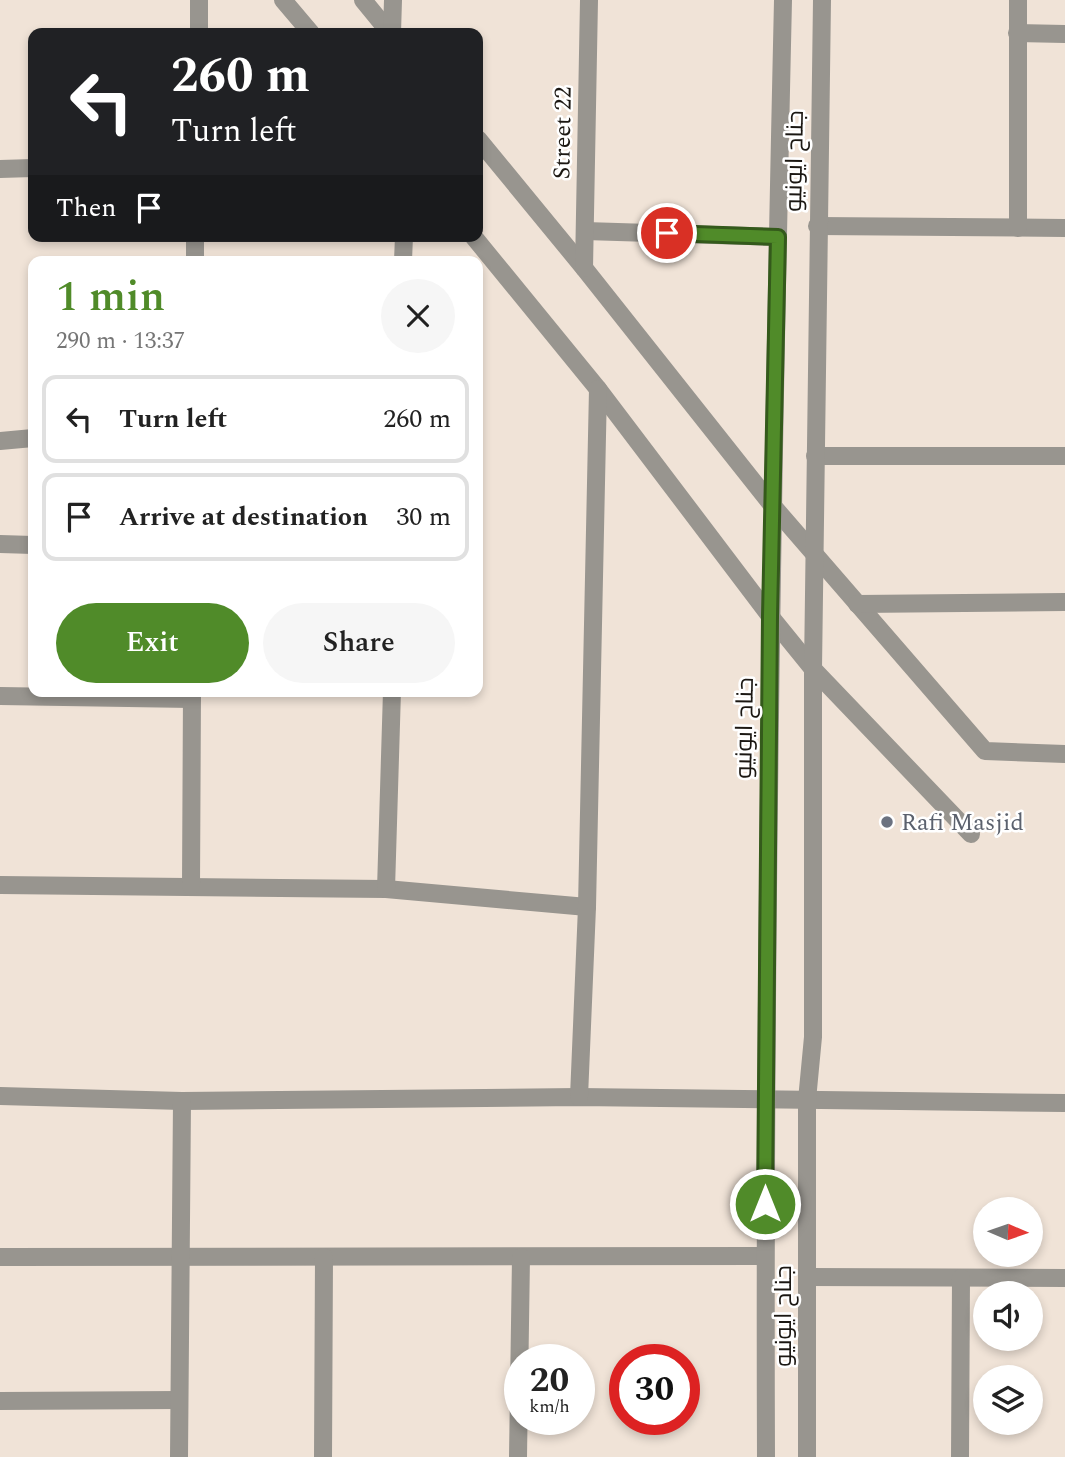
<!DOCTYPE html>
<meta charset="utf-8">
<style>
body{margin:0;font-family:Spectral,Cairo,serif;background:#f6f6f6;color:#222;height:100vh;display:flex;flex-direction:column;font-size:26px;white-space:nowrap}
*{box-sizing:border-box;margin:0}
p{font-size:23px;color:#767676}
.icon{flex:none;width:38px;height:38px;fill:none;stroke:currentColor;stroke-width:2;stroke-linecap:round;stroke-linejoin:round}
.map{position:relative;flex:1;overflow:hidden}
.sheet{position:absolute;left:28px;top:256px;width:455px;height:441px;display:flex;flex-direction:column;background:#fff;border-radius:14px;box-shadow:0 4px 10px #0003}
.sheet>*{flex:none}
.guide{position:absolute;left:28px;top:28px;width:455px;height:214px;border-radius:14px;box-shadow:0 4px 10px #0003;background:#202124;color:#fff;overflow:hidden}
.needle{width:46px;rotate:92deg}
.controls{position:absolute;left:973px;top:1197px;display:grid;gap:14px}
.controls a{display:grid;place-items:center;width:70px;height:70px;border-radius:50%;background:#fff;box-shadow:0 4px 10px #0003;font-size:35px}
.speed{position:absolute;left:504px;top:1344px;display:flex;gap:14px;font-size:35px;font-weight:700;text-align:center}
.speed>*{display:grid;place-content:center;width:91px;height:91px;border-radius:50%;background:#fff;box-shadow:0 4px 10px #0003;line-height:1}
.speed small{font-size:18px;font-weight:400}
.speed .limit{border:10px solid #d22;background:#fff;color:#111}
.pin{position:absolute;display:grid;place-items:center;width:60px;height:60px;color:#fff;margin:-30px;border:4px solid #fff;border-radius:50%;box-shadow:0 2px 7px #0007}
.me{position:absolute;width:77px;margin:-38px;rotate:0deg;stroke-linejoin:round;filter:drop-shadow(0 0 5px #0008)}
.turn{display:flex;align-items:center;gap:24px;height:147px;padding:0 28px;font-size:32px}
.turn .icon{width:91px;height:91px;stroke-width:2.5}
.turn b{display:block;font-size:49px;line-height:60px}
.then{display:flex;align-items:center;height:66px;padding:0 28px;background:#0003;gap:14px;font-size:26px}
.round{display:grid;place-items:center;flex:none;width:74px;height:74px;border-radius:37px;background:#f6f6f6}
.head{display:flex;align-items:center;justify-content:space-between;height:119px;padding:0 28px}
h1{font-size:42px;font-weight:600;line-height:52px;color:#508b29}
.action{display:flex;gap:14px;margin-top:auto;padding:14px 28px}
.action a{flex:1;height:80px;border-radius:42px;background:#508b29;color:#fff;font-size:28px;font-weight:600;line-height:80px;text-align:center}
.action a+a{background:#f6f6f6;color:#222}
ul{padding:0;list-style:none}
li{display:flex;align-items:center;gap:21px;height:88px;margin:0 14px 10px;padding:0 14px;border:4px solid #e0e0e0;border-radius:14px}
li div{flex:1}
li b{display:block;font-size:26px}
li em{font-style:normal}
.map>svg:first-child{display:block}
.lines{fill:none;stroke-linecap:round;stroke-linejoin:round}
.minor{stroke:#98958f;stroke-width:18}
.route-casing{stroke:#345a1b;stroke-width:18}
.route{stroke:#508b29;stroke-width:12}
.worship-dot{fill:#6b7280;stroke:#fff;stroke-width:2.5}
.labels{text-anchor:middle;stroke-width:5;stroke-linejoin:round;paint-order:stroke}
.street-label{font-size:24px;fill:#1b1712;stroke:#fff}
.worship-label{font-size:24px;fill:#5b616d;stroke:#fff;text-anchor:start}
</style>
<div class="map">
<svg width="1065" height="1457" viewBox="0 0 1065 1457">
<rect width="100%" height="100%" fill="#f0e3d7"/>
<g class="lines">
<g class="minor">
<path d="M 283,0 L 311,33"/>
<path d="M 363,0 L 390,33"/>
<path d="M 199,33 L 199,0"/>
<path d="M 392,33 L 393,0"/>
<path d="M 1017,33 L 1065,34"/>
<path d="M 478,139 L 584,268 L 772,505 L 985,751 L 1065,754"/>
<path d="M 0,169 L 33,168"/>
<path d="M 817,226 L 1065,228"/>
<path d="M 1018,228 L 1018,0"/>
<path d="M 585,231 L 778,237"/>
<path d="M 473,236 L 598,389 L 770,616 L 813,669 L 971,834"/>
<path d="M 195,261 L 195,236"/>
<path d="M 403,261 L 404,236"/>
<path d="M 584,268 L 589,0"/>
<path d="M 0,441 L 33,438"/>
<path d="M 815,456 L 1065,456"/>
<path d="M 0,544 L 33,545"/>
<path d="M 857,604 L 1065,602"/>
<path d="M 0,696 L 192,699"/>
<path d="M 0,885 L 386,889 L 587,907"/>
<path d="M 191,886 L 192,691"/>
<path d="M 386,889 L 392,691"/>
<path d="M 0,1096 L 182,1101 L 579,1097 L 1065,1103"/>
<path d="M 579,1097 L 587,907 L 598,389"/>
<path d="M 0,1257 L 765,1256"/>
<path d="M 808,1277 L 1065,1278"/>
<path d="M 0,1401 L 179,1400"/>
<path d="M 179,1457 L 182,1101"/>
<path d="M 323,1457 L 324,1257"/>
<path d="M 518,1457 L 521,1257"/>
<path d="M 766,1457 C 764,971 772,486 783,0"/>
<path d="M 807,1457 L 807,1100 L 813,1037 L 813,669 L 822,0"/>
<path d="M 960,1457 L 961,1278"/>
</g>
</g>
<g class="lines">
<defs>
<path id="route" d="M 667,233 L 778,237 L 770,616 L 765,1204"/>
</defs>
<use href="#route" class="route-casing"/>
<use href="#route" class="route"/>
</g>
<circle class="worship-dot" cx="887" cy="822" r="7"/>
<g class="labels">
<g class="street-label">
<text transform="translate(562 133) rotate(-89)" y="8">Street 22</text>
<text transform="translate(794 161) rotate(-89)" y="8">جناح ایونیو</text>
<text transform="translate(744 728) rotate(-89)" y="8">جناح ایونیو</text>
<text transform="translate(783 1316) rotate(-90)" y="8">جناح ایونیو</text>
</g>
<g class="worship-label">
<text x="901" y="830">Rafi Masjid</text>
</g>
</g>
</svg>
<div class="controls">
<a><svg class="needle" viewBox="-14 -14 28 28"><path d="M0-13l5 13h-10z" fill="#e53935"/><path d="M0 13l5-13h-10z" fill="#767676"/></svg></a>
<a><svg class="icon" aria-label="sound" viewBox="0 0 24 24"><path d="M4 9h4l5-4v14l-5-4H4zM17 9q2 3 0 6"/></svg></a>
<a><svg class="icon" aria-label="layers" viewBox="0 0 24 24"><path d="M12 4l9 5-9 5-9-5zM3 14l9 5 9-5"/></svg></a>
</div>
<div class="speed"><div>20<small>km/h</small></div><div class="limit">30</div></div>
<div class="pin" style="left:667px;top:233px;background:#d93025"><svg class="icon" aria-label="arrive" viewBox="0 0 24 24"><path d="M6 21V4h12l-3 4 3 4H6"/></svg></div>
<svg class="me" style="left:765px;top:1204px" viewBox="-20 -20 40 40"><circle r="17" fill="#508b29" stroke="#fff" stroke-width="3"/><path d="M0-11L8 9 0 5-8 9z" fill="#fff"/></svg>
<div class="guide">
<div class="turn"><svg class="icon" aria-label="left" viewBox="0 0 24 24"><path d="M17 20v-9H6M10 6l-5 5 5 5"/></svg><div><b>260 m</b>Turn left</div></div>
<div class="then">Then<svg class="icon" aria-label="arrive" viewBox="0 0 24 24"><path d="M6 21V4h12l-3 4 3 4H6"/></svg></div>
</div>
<section class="sheet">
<div class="head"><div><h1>1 min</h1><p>290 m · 13:37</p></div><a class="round"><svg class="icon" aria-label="close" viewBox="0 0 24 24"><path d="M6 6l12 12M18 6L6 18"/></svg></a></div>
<ul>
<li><svg class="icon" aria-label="left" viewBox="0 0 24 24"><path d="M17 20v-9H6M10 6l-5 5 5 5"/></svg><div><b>Turn left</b></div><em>260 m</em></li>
<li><svg class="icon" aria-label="arrive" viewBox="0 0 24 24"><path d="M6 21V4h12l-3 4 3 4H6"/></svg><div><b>Arrive at destination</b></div><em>30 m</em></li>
</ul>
<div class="action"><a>Exit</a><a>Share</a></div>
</section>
</div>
